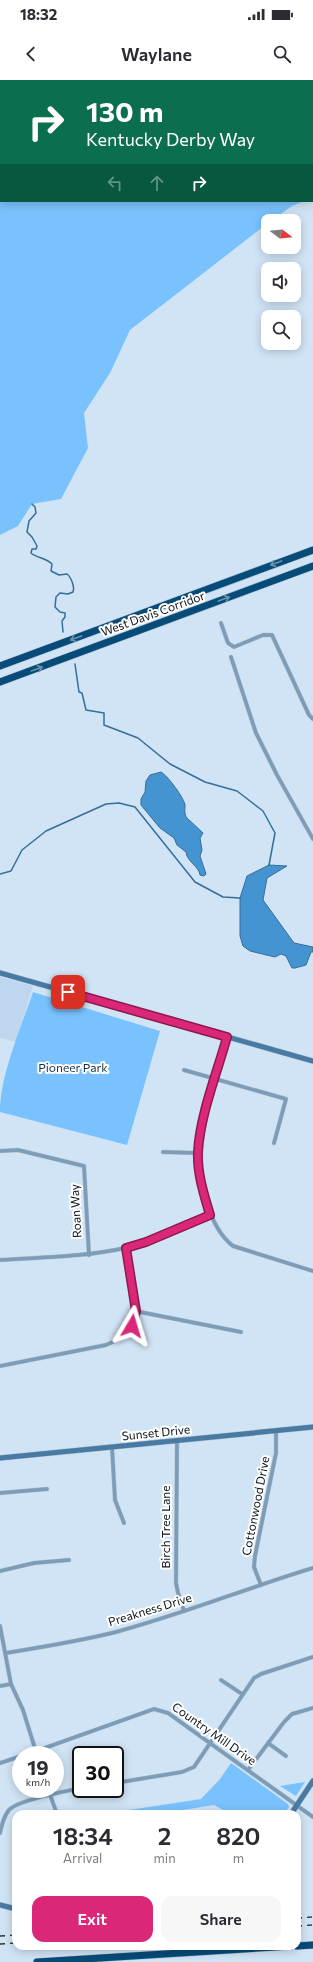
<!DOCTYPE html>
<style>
body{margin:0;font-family:Commissioner,sans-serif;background:#f7f7f7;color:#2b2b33;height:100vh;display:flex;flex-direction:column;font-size:15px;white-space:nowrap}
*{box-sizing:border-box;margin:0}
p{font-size:13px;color:#7c7c81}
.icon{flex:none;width:22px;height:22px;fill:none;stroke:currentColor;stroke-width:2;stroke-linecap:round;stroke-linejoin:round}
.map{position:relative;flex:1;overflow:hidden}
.panel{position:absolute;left:12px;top:1730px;width:289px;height:140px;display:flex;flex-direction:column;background:#fff;border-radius:12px;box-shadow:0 2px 10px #0003}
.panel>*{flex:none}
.banner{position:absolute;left:0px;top:0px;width:313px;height:122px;box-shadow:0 2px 10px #0003;background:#0b6e4f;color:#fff;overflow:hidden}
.needle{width:26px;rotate:106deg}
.fabs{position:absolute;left:261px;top:134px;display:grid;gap:8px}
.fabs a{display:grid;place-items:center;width:40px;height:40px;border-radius:8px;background:#fff;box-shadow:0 2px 10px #0003;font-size:20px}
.speed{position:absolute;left:12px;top:1666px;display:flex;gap:8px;font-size:20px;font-weight:700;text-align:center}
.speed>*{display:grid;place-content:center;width:52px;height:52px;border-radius:50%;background:#fff;box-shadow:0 2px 10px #0003;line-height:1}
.speed small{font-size:10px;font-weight:400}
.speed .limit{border:2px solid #111;border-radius:6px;background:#fff;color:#111}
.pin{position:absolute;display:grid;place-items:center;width:34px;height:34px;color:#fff;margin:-17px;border-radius:8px;box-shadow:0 2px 6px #0006}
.me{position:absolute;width:44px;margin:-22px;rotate:7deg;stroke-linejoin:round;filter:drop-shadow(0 0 3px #0008)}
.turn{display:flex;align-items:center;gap:14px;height:84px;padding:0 20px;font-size:18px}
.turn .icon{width:52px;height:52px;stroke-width:2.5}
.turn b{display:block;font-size:28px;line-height:34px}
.lanes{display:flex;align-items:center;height:38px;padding:0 20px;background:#0003;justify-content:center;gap:20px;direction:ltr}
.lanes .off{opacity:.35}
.eta{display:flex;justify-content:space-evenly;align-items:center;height:68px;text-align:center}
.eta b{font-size:24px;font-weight:600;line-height:28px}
.primary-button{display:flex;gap:8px;margin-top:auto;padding:8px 20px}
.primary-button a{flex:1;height:46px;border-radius:12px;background:#db2777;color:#fff;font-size:16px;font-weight:600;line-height:46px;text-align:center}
.primary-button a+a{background:#f7f7f7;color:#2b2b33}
.status{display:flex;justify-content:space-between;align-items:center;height:28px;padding:0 20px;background:#fff;direction:ltr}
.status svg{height:11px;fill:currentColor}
header{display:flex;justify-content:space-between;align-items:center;height:52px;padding:0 20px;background:#fff;font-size:18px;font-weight:600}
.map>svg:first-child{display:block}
.built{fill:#bed7ee}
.green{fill:#7ac2fe}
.water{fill:#4594d2;stroke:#346e9b}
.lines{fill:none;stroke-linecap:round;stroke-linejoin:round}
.stream{stroke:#346e9b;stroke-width:1.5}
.street-casing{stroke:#adbfce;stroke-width:4.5}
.secondary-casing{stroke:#adbfce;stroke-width:6}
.highway-casing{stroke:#adbfce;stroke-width:8}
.street{stroke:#7c9cb8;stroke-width:3.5}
.secondary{stroke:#497aa3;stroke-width:5}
.highway{stroke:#074b78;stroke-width:7}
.rail{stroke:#2c353d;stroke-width:1.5;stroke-dasharray:5 5;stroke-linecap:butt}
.oneway{stroke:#6a93ae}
.route-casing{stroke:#8e194d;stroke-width:10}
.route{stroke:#db2777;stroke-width:7}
.labels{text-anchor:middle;stroke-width:4;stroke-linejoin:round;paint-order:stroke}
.street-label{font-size:12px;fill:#0d141a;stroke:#fff}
.park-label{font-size:12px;fill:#0f314b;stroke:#fff}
</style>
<div class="status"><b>18:32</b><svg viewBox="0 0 49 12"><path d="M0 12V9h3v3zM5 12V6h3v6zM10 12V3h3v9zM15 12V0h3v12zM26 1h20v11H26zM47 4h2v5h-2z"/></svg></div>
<header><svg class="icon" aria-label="back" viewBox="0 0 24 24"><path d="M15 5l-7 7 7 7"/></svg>Waylane<svg class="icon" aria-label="search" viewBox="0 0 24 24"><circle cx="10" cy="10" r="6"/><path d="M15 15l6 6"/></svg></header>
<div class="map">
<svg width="313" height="1882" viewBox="0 0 313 1882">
<rect width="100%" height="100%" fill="#d0e4f5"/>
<path class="built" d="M 0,897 L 33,906 L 16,962 L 0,958 Z"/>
<g class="green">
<path d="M 0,0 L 313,0 L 313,117 L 312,1 L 1,1 L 1,121 L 304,121 L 292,126 L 271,141 L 268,141 L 268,143 L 130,250 L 110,293 L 84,333 L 88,368 L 61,419 L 32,424 L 18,446 L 0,455 Z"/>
<path d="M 33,912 L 160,951 L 127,1065 L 0,1032 C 0,995 21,948 33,912 Z"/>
<path d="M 231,1683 L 288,1724 L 289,1727 L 284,1734 L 231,1734 L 214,1725 L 157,1734 L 103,1734 L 201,1719 L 220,1699 Z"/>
<path d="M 305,1702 L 296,1716 L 280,1706 Z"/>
</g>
<g class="water">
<path d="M 161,692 C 168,696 184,718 185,725 C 185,730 184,734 187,738 L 203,753 L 200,758 L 202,770 L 200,776 L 206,794 L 204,796 L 200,795 C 199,786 187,782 186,772 L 177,765 L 174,758 L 160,748 L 141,725 L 141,719 L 145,712 L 146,701 L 150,695 Z"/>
<path d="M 269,785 L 287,786 L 267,798 L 263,820 L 294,863 L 313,867 L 313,872 L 311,872 L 306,885 L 295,888 L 292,888 L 286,876 L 281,874 L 275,877 L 250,871 L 243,866 L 240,856 L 240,818 L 247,796 Z"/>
</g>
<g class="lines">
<g class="stream">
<path d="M 32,424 L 35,427 L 36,433 L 29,441 L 27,452 L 32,457 L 37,466 L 36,469 L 32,469 L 31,473 C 37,478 46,478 52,484 L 51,491 L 59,495 L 67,494 C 71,497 75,507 73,512 L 68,514 L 60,513 L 56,517 L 55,527 L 60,532 L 65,533 L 65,537 L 62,541 L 63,552"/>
<path d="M 75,584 L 79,612 L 82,613 L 86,630 L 104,633 L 104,645 L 138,658 L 170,684 L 205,702 L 237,711 L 263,731 L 275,753 L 269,785"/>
<path d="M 0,794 L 11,791 L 22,770 L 46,751 L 106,724 L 119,723 L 135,727 L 195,802 L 223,817 L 240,818"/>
</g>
<defs>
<g id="street">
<path d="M 221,543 L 228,563 L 234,567 L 263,555 L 272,555 L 309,635 L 313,639"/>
<path d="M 231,577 L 256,653 L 277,695 L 313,759"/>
<path d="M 227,957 C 217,993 200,1034 198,1072 C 197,1089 202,1107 207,1123 C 212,1140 219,1155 233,1166 L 313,1191"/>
<path d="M 184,990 L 286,1019 L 274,1063"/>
<path d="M 0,1071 L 18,1070 L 84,1086 L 89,1175"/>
<path d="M 163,1072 L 198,1073"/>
<path d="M 0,1180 C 42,1177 84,1177 125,1168 C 154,1161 183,1147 210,1135"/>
<path d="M 135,1231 L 241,1252"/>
<path d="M 0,1286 L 106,1265 L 124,1257 L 132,1246 L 135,1231 L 126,1168"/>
<path d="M 177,1361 L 176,1503 L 178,1513 L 184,1531"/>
<path d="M 112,1367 L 115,1420 L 124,1443"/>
<path d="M 0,1413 L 47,1409"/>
<path d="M 0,1491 L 34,1483 L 69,1480"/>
<path d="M 261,1505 L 254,1487 L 255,1476 L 276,1373 L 276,1350"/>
<path d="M 0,1546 L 11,1604 L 23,1630 L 37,1675"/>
<path d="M 6,1573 C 43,1567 80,1561 116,1552 C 183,1534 247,1508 313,1488"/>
<path d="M 221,1600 L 242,1614"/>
<path d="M 0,1606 L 11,1604"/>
<path d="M 268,1663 L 286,1676"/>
<path d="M 25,1675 L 154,1629 L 168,1633 L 313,1737"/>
<path d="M 0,1683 L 21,1676"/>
<path d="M 248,1690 L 284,1642 L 292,1634 L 313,1628"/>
<path d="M 115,1703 L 182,1692 L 194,1687 L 254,1598 L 261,1594 L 313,1577"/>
<path d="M 48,1709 L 57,1734"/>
<path d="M 0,1753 C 2,1745 3,1737 9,1730 C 17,1720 67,1711 81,1708"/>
</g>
<g id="secondary">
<path d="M 0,893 L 313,981"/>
<path d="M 0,1378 L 313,1347"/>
<path d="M 291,1734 L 313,1701"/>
<path d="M 0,1825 L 16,1829"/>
</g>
<g id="highway">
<path d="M 0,586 L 313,470"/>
<path d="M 0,602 L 313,486"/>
<path d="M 297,1866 L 313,1865"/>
<path d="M 37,1882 L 291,1866"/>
</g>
</defs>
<use href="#street" class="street-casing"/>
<use href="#secondary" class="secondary-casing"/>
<use href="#highway" class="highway-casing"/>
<use href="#street" class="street"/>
<use href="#secondary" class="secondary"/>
<use href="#highway" class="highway"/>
<g class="rail">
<path d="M 297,1838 L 313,1837"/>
<path d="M 297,1846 L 313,1845"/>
<path d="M 0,1856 L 16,1855"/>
<path d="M 0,1864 L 16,1863"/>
</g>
</g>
<defs><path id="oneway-shaft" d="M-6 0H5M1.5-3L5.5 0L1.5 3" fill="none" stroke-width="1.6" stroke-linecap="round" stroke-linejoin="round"/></defs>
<g class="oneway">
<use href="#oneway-shaft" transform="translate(276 483) rotate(160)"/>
<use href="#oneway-shaft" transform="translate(224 519) rotate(-20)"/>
<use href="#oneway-shaft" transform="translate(76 558) rotate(160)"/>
<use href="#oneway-shaft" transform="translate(37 589) rotate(-20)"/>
</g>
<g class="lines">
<defs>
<path id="route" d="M 68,912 L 227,957 C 217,993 200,1035 198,1072 C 197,1093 204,1115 210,1135 L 146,1162 L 126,1168 L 136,1231 L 132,1246"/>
</defs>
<use href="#route" class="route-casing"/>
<use href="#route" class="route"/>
</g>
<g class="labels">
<g class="street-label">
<text transform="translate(153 534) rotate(-20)" y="4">West Davis Corridor</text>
<text transform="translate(76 1131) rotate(-93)" y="4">Roan Way</text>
<text transform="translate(156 1353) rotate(-6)" y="4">Sunset Drive</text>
<text transform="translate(256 1426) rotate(-79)" y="4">Cottonwood Drive</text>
<text transform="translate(166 1447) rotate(-90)" y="4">Birch Tree Lane</text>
<text transform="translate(150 1530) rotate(-17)" y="4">Preakness Drive</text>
<text transform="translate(214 1654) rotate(35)" y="4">Country Mill Drive</text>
</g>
<g class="park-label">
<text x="73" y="992">Pioneer Park</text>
</g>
</g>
</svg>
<div class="fabs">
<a><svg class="needle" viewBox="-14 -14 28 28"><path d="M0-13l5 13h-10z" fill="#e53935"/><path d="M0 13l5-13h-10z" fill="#7c7c81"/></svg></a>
<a><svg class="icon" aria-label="sound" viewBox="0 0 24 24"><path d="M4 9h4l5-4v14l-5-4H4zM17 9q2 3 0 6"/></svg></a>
<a><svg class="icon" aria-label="search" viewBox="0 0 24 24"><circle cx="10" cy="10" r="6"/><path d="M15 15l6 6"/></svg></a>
</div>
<div class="speed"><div>19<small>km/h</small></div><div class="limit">30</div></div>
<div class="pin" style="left:68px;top:912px;background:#d93025"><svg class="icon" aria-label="arrive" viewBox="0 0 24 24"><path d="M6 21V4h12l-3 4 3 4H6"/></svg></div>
<svg class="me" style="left:132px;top:1246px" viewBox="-20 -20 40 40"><path d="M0-17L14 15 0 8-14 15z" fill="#db2777" stroke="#fff" stroke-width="4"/></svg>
<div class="banner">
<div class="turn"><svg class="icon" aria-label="right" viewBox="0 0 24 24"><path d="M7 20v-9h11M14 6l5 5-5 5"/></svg><div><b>130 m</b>Kentucky Derby Way</div></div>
<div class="lanes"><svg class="icon off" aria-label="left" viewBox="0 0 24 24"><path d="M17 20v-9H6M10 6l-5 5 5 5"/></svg><svg class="icon off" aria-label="ahead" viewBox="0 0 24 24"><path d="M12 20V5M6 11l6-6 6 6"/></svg><svg class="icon" aria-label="right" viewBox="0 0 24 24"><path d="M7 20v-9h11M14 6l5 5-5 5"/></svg></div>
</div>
<section class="panel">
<div class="eta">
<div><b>18:34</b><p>Arrival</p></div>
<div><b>2</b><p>min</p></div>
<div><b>820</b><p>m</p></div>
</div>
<div class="primary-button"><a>Exit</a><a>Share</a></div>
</section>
</div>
